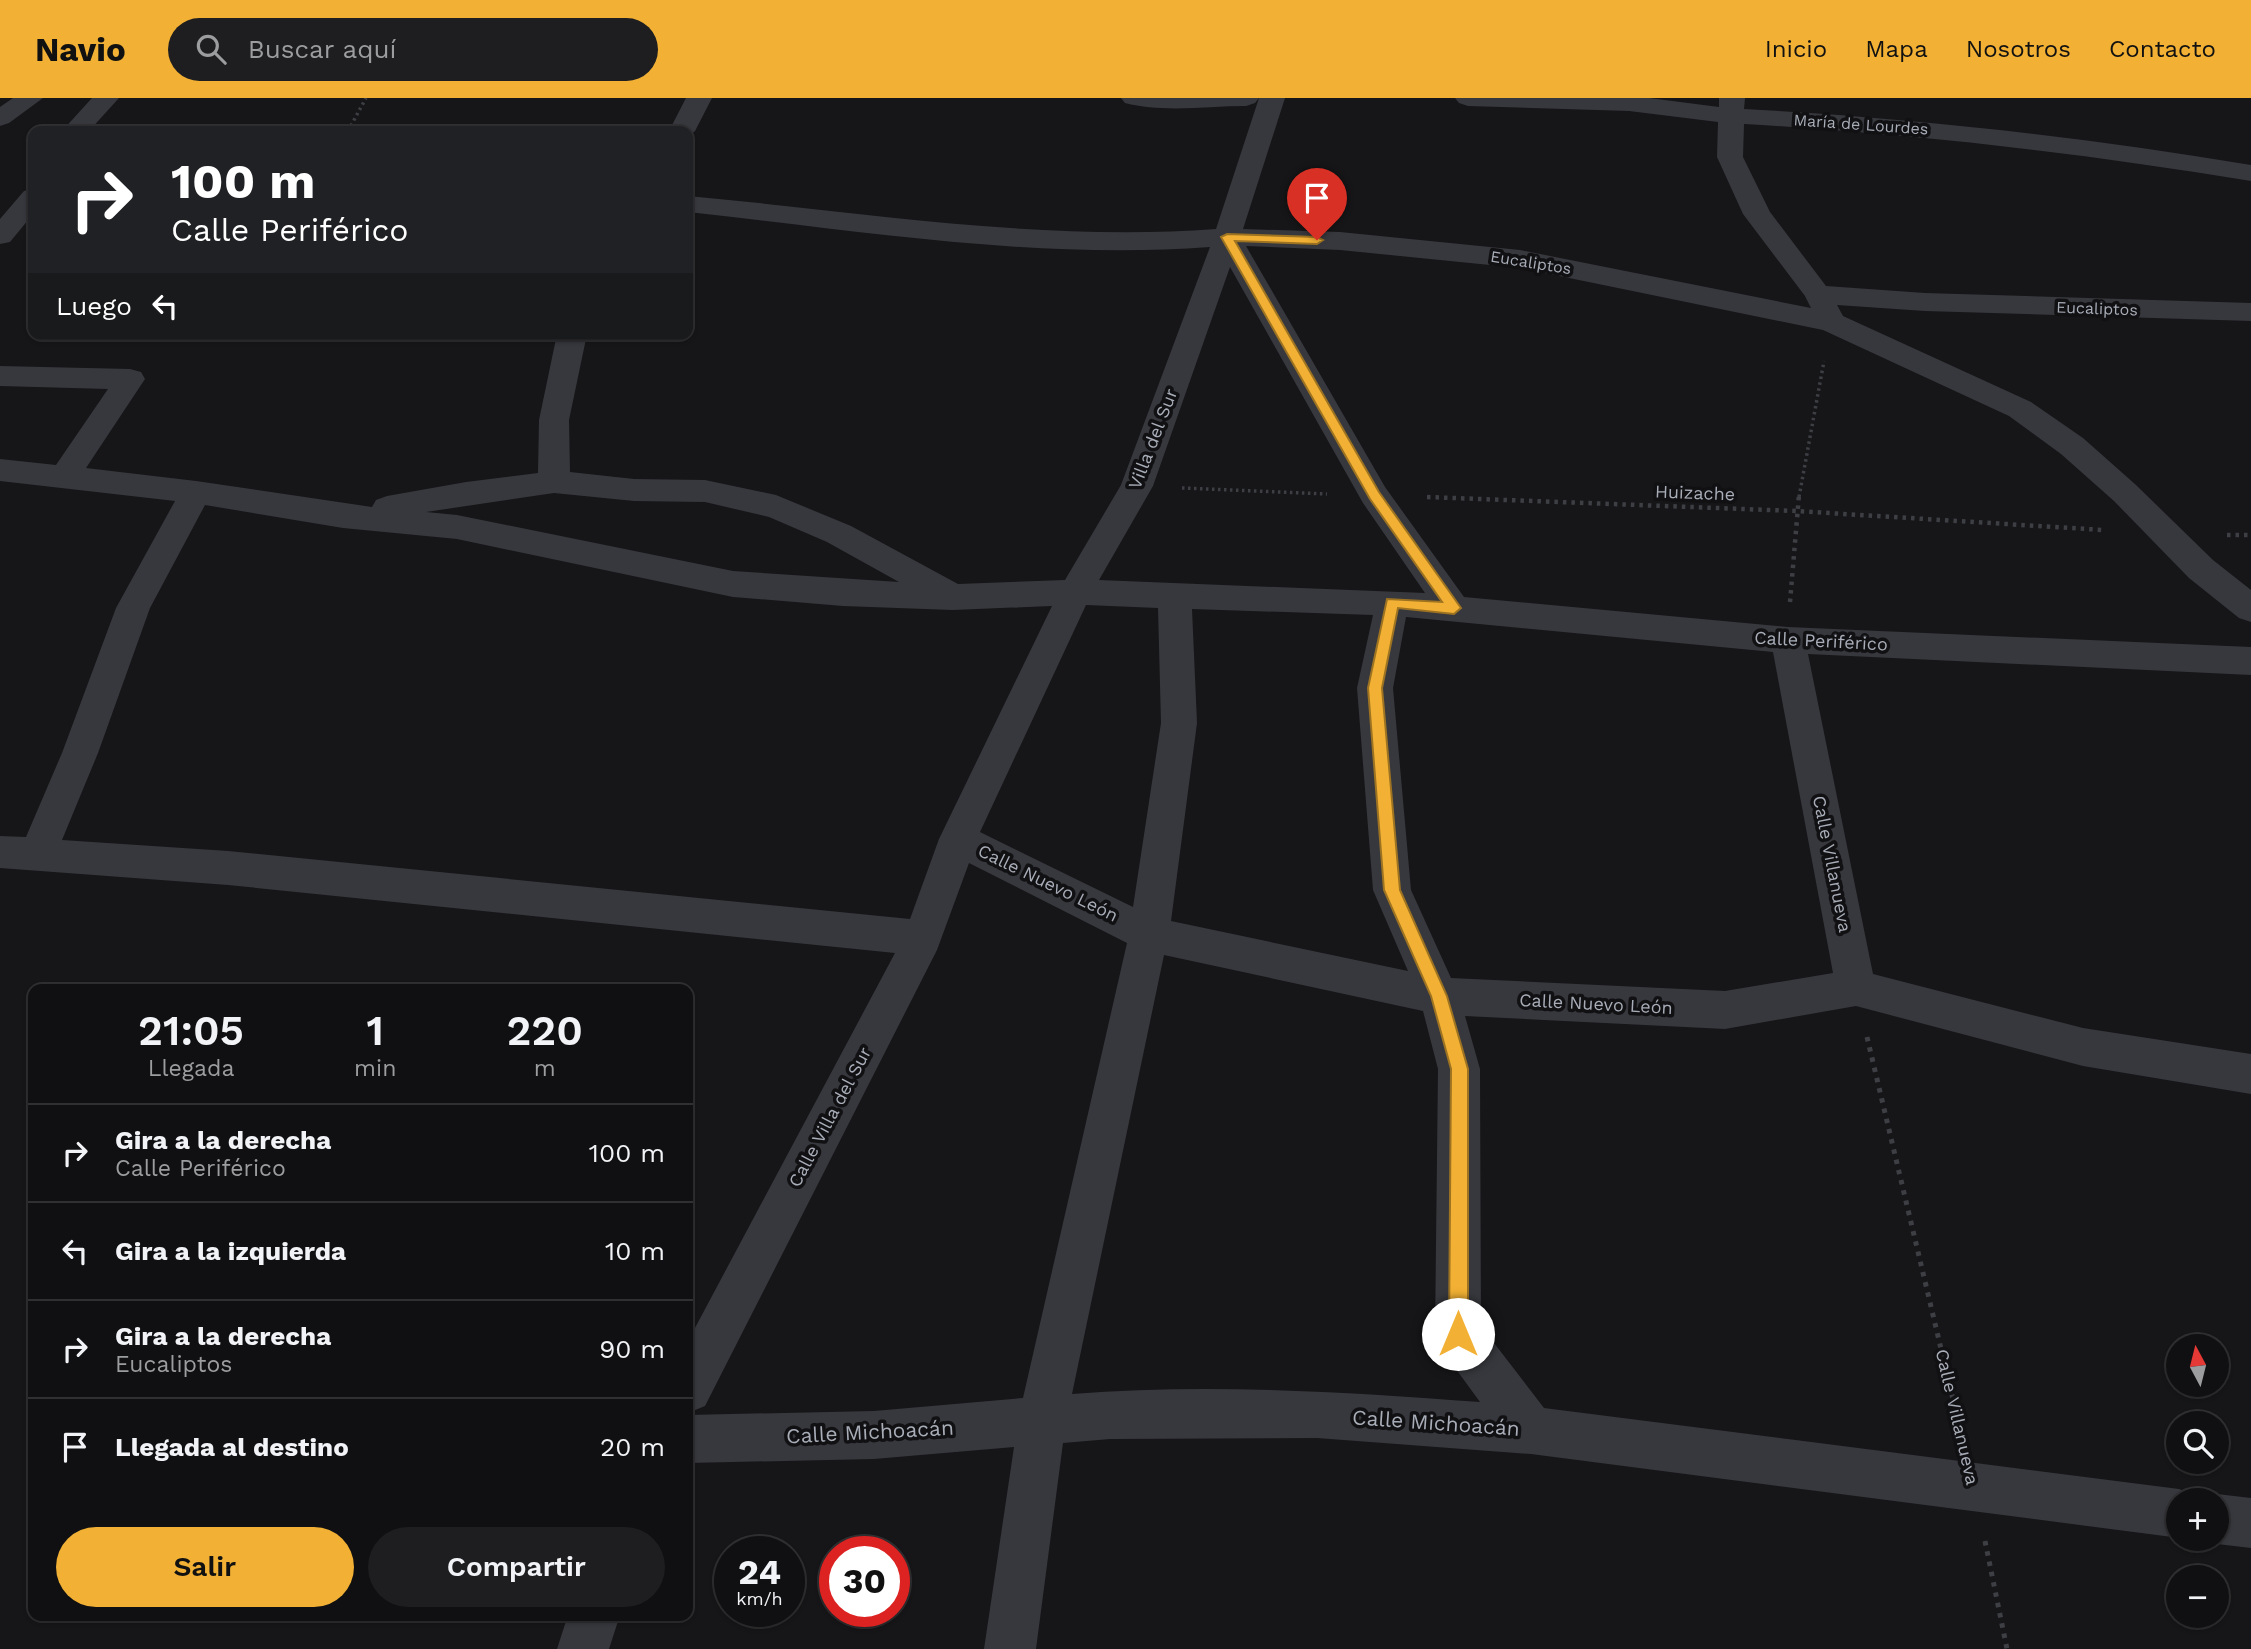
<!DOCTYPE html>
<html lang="es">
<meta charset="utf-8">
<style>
body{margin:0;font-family:"Work Sans",sans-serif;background:#1e1e20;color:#f1f3f6;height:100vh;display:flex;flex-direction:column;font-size:26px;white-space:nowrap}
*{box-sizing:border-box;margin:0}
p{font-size:23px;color:#9c9d9f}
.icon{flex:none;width:38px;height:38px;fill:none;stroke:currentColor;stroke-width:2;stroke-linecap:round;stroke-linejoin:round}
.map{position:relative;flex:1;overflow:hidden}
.side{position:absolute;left:28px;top:886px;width:665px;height:637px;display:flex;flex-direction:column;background:#101012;border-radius:14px;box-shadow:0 2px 5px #0004,0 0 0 2px #303032}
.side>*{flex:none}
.hud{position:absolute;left:28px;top:28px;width:665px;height:214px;border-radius:14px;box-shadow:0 2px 5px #0004,0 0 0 2px #303032;background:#202124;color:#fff;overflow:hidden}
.needle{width:46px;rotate:353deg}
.tools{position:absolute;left:2166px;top:1236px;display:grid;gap:14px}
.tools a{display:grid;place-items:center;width:63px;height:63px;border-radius:50%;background:#101012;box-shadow:0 2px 5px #0004,0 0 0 2px #303032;font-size:35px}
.speed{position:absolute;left:714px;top:1438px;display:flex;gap:14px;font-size:35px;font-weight:700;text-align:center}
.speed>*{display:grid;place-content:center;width:91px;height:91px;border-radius:50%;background:#101012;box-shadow:0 2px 5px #0004,0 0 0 2px #303032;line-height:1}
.speed small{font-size:18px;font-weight:400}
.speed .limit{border:10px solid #d22;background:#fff;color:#111}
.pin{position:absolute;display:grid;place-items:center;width:60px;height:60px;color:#fff;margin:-72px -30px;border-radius:50% 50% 50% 0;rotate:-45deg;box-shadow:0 0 7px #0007}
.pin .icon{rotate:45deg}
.me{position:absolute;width:77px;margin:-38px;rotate:0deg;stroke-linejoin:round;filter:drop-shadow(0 0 5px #0008)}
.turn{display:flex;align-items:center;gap:24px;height:147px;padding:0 28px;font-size:32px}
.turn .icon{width:91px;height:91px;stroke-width:2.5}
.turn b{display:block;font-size:49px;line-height:60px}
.then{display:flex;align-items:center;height:66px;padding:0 28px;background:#0003;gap:14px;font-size:26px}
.eta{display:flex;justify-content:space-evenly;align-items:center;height:119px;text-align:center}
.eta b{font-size:42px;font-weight:600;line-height:49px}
.cta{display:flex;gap:14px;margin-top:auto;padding:14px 28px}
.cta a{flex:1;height:80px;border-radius:42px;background:#f2b134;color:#111;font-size:28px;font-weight:600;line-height:80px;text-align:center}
.cta a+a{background:#1e1e20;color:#f1f3f6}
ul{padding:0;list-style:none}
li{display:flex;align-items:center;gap:21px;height:98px;padding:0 28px;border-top:2px solid #303032}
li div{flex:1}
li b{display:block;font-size:26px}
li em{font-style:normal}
header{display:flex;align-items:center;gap:42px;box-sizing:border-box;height:98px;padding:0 35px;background:#f2b134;color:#111}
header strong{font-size:33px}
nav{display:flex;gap:38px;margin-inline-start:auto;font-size:24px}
.search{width:490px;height:63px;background:#1e1e20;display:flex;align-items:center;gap:18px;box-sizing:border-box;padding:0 24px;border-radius:38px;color:#9c9d9f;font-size:26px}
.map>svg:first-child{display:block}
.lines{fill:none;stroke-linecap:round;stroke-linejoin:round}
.path-far2{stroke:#3d3f44;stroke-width:3.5;stroke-dasharray:2.5 3.5;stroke-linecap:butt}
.path-far1{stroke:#3d3f44;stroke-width:4.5;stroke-dasharray:3.5 5;stroke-linecap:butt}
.path{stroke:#3d3f44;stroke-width:5;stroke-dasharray:4.5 6;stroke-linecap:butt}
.minor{fill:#37383d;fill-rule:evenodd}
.route{fill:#f2b134;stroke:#9d7322;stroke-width:2}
.labels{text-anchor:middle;stroke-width:7;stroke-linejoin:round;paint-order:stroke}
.far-street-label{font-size:16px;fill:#a8adb8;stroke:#111113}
.street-label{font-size:18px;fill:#a8adb8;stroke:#111113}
.near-street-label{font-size:21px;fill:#a8adb8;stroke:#111113}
</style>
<header>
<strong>Navio</strong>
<div class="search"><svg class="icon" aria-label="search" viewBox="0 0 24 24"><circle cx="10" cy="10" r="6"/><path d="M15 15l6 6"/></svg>Buscar aquí</div>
<nav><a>Inicio</a><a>Mapa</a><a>Nosotros</a><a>Contacto</a></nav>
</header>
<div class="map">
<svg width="2251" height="1551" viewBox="0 0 2251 1551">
<rect width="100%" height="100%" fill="#161618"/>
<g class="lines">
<g class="path-far2">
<path d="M 348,33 L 366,0"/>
<path d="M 1182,390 L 1327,396"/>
<path d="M 1799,399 L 1824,263"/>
</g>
<g class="path-far1">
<path d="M 1427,399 L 1796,413 L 2103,432"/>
<path d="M 2227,437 L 2251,437"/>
<path d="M 1790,504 L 1799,397"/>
</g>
<g class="path">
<path d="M 1867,939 L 1961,1335"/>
<path d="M 1985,1443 L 2007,1551"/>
</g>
<g class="minor">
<path d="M 13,0 L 43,0 L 9,25 L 0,28 L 0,9 Z"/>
<path d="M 92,0 L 119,0 L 89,33 L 62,33 Z"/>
<path d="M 686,0 L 712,0 L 695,33 L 688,39 L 688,33 L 669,33 Z"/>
<path d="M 1121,0 L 1259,0 L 1255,5 L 1246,8 C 1207,8 1163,15 1125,5 Z"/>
<path d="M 1259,0 L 1285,0 L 1243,131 L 1340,134 L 1520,152 L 1811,210 L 1805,198 L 1743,116 L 1717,59 L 1718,24 L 1629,13 L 1468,8 L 1459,5 L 1455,0 L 1649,0 L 1719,9 L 1719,0 L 1745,0 L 1744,11 C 1915,20 2083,39 2251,67 L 2251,83 C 2082,55 1914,36 1744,26 L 1743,59 L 1770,114 L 1826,188 L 1925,195 L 2251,205 L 2251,223 L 1925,213 L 1837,207 L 1843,218 L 2031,304 L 2083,340 L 2136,387 L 2213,462 L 2251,492 L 2251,524 L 2239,520 L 2189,480 L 2114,403 L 2061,356 L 2009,318 L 1823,232 L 1520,170 L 1340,152 L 1246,148 L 1385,389 L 1464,499 L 1788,529 L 2251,549 L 2251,577 L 1808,556 L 1873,876 L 2083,930 L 2251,956 L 2251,996 L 2083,968 L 1856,908 L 1725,931 L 1465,918 L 1480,971 L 1481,1228 L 1544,1310 L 2179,1391 L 2197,1398 L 2198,1402 L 2179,1402 L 2180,1440 L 1531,1356 L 1317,1340 L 1110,1341 L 1063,1345 L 1036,1551 L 984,1551 L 1014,1349 L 874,1361 L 688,1365 L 688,1317 L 874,1313 L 1023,1300 L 1127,845 L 969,765 L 937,852 L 705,1308 L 688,1315 L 688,1243 L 895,855 L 228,787 L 0,770 L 0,738 L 26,739 L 62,655 L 116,510 L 175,403 L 0,383 L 0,361 L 56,367 L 108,291 L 0,288 L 0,268 L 130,271 L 141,274 L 145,281 L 86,370 L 196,383 L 372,409 L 376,402 L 387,398 L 466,384 L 538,375 L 539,322 L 557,236 L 587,236 L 569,322 L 570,374 L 634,381 L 705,382 L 776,397 L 851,428 L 958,486 L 1065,482 L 1121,387 L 1210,149 C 1036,162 861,133 688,114 L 688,98 C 864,114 1039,144 1216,131 ZM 1230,169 L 1363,405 L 1425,495 L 1099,482 L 1153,388 ZM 554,395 L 634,403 L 705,404 L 769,419 L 827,444 L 899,484 L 733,473 L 457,417 L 426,414 ZM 205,407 L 343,430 L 457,441 L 733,499 L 843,508 L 953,512 L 1052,508 L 939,741 L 910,821 L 228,753 L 62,742 L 98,655 L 150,510 ZM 1086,507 L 1158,510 L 1161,625 L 1133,809 L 980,734 ZM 1192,511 L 1373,517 L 1357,590 L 1373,792 L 1408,873 L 1171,823 L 1197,625 ZM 1406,519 L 1773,554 L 1833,875 L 1725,893 L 1451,880 L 1411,792 L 1393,590 ZM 1164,857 L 1423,913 L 1438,971 L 1435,1236 L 1442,1252 L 1480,1304 C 1345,1294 1208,1285 1072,1296 Z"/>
<path d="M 33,91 L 33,116 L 10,144 L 0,146 L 0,121 L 24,93 Z"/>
<path d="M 2217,1396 L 2251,1400 L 2251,1450 L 2217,1446 L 2204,1440 L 2217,1440 L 2217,1402 L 2204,1402 Z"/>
<path d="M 568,1517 L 620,1517 L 609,1551 L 557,1551 Z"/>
</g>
</g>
<path class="route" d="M 1227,136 L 1317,139 L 1323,142 L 1317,146 L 1235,143 L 1379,394 L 1461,510 L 1454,516 L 1398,510 L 1382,590 L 1400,792 L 1447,898 L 1468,971 L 1468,1236 L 1465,1243 L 1458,1246 L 1451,1243 L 1449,1236 L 1451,971 L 1431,898 L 1384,792 L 1368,590 L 1387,501 L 1442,504 L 1370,401 L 1221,139 Z"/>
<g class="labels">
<g class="far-street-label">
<text transform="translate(1861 26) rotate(4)" y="6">María de Lourdes</text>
<text transform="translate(1531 164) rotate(9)" y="6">Eucaliptos</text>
<text transform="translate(2097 210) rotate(2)" y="6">Eucaliptos</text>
</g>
<g class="street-label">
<text transform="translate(1153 341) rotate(-69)" y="6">Villa del Sur</text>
<text transform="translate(1695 395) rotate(2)" y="6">Huizache</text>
<text transform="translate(1821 543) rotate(3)" y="6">Calle Periférico</text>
<text transform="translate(1832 766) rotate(79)" y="6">Calle Villanueva</text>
<text transform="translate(1048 785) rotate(26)" y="6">Calle Nuevo León</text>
<text transform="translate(1596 906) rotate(3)" y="6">Calle Nuevo León</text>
<text transform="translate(830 1019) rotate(-62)" y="6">Calle Villa del Sur</text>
<text transform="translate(1957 1319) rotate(77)" y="6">Calle Villanueva</text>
</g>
<g class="near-street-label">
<text transform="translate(1436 1325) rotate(4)" y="7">Calle Michoacán</text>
<text transform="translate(870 1334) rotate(-3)" y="7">Calle Michoacán</text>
</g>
</g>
</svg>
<div class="tools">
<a><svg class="needle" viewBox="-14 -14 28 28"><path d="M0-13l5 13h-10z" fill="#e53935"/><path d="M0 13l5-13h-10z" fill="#9c9d9f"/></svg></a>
<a><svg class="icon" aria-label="search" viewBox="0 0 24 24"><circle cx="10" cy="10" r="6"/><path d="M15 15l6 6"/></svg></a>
<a>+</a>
<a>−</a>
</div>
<div class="speed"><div>24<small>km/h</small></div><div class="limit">30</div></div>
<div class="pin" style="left:1317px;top:142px;background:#d93025"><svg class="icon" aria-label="arrive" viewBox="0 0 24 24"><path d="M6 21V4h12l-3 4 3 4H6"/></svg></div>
<svg class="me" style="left:1458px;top:1236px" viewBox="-20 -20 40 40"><circle r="19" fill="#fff"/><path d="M0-13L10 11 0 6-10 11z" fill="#f2b134"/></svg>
<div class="hud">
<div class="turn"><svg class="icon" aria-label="right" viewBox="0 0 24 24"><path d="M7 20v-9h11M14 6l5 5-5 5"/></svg><div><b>100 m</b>Calle Periférico</div></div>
<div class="then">Luego<svg class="icon" aria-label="left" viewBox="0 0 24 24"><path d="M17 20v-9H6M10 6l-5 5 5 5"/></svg></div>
</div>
<section class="side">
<div class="eta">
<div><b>21:05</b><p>Llegada</p></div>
<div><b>1</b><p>min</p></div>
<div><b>220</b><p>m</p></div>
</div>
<ul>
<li><svg class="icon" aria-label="right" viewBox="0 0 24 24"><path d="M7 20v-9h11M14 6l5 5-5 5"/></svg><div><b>Gira a la derecha</b><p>Calle Periférico</p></div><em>100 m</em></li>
<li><svg class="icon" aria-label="left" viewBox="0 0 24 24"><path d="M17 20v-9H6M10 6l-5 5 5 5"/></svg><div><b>Gira a la izquierda</b></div><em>10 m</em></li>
<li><svg class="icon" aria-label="right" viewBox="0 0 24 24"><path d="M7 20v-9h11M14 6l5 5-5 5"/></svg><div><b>Gira a la derecha</b><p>Eucaliptos</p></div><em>90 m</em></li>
<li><svg class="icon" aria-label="arrive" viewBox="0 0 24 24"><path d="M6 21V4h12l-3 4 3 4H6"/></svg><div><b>Llegada al destino</b></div><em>20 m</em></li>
</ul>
<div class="cta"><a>Salir</a><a>Compartir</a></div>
</section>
</div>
